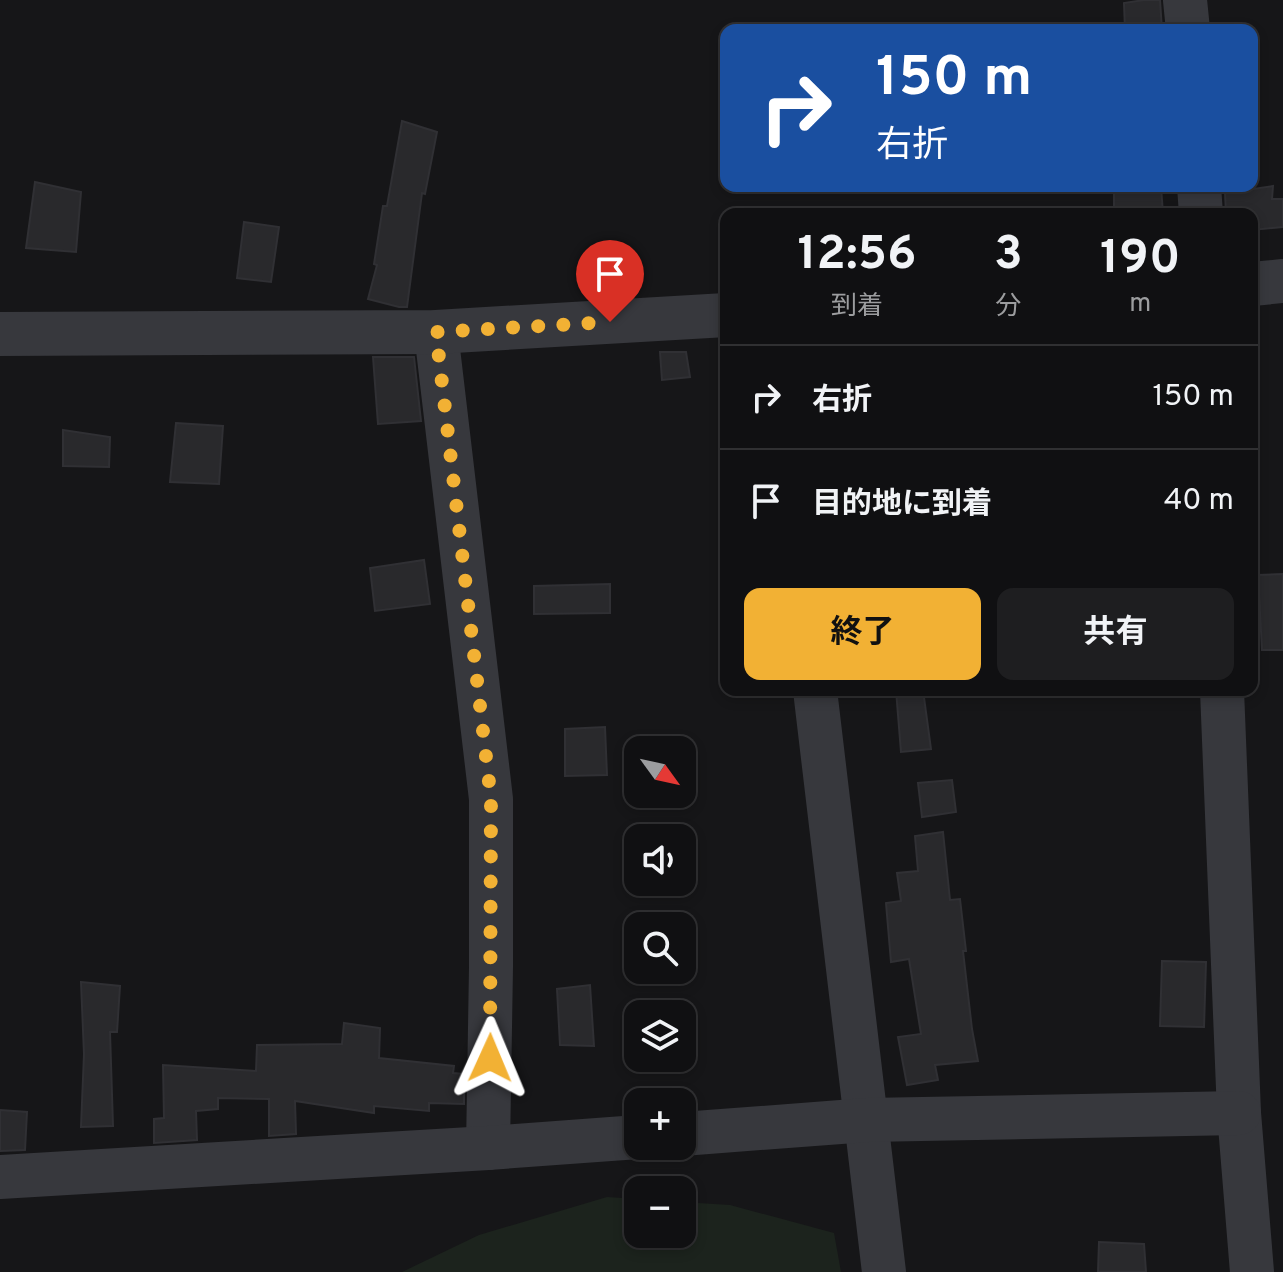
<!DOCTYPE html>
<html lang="ja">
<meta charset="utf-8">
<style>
body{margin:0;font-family:Overpass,"Noto Sans JP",sans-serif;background:#1e1e20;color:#f1f3f6;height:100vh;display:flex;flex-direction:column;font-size:30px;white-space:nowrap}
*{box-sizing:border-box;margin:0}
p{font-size:26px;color:#9c9d9f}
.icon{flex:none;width:44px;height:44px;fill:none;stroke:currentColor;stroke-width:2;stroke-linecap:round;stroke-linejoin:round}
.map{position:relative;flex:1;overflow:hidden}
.panel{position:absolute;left:720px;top:208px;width:538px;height:488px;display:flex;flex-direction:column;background:#101012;border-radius:16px;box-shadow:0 4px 12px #0003,0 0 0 2px #303032}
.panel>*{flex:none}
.hud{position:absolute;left:720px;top:24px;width:538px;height:168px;border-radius:16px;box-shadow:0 4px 12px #0003,0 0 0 2px #303032;background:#1a4fa0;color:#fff;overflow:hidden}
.needle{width:52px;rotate:123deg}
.buttons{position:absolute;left:624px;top:736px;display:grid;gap:16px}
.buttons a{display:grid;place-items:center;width:72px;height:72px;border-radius:16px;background:#101012;box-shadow:0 4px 12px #0003,0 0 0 2px #303032;font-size:40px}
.pin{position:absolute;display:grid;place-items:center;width:68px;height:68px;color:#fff;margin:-82px -34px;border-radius:50% 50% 50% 0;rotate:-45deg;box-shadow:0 0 8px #0007}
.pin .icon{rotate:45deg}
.me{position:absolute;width:88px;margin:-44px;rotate:1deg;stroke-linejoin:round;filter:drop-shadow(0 0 6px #0008)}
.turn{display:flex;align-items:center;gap:28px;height:168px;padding:0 24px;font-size:36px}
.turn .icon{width:104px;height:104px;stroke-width:2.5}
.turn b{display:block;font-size:56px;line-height:68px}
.eta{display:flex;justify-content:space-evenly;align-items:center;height:136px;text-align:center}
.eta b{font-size:48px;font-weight:700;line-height:56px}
.cta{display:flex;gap:16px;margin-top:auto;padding:16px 24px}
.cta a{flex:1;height:92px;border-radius:16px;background:#f2b134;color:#111;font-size:32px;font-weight:700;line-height:92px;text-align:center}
.cta a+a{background:#1e1e20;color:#f1f3f6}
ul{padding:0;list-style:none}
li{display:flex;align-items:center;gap:24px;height:104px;padding:0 24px;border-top:2px solid #303032}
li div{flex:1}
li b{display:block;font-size:30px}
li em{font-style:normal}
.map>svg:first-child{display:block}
.green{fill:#1c231d}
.building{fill:#29292c;stroke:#303034;stroke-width:2}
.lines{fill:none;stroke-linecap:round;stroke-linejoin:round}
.minor{stroke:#37383d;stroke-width:44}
.route{stroke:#f2b134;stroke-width:14;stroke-dasharray:0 25.2}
</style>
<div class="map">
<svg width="1283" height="1272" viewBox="0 0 1283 1272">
<rect width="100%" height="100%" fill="#161618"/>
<path class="green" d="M 607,1197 L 638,1199 L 638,1234 L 682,1234 L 682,1202 L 730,1205 L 834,1233 L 841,1272 L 402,1272 L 479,1235 Z"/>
<g class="building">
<path d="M 1144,0 L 1160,0 L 1162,30 L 1125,30 L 1124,3 Z"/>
<path d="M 402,121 L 437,132 L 425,194 L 422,193 L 407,307 L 399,307 L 368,299 L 377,265 L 374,264 L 383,206 L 387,206 Z"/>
<path d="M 35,182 L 81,192 L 76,252 L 26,248 Z"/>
<path d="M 1114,186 L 1161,186 L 1163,214 L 1114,214 Z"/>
<path d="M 1273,186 L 1272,199 L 1283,199 L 1283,227 L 1252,230 L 1252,214 L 1226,214 L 1225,193 Z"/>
<path d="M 244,222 L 279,227 L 271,282 L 237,278 Z"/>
<path d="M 660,352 L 686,352 L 690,377 L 662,380 Z"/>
<path d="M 373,357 L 414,357 L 421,421 L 378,424 Z"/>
<path d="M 176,423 L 223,426 L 219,484 L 170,482 Z"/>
<path d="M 63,430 L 110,437 L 109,467 L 63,466 Z"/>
<path d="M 424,560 L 430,604 L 375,611 L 370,568 Z"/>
<path d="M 1283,574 L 1283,650 L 1262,650 L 1258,575 Z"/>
<path d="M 610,584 L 610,613 L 534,614 L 534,586 Z"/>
<path d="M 896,690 L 923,690 L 931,749 L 901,752 Z"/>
<path d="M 605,727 L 607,775 L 565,776 L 565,729 Z"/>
<path d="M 952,780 L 956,812 L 922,817 L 918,783 Z"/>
<path d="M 943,832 L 950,900 L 960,899 L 966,951 L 963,951 L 972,1029 L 978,1061 L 935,1065 L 938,1080 L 907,1085 L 898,1037 L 921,1034 L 909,959 L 891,962 L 886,903 L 901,901 L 897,873 L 918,871 L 915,836 Z"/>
<path d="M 1162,961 L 1206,962 L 1204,1027 L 1160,1026 Z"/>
<path d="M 81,982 L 120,986 L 117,1032 L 110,1032 L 113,1126 L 81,1127 L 84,1054 Z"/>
<path d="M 590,985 L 594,1046 L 560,1045 L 557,989 Z"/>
<path d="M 344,1023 L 380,1028 L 379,1058 L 454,1066 L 453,1073 L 464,1074 L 464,1104 L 429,1103 L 429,1111 L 374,1106 L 374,1113 L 295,1101 L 296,1134 L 269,1136 L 269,1099 L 218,1098 L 218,1109 L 196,1111 L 197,1140 L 154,1143 L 154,1119 L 164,1118 L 163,1065 L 256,1071 L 257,1045 L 342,1044 Z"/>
<path d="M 0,1110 L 27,1112 L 25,1150 L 0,1151 Z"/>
<path d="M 1099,1242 L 1144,1244 L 1146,1272 L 1098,1272 Z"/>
</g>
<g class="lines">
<g class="minor">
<path d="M 1185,0 L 1188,30"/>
<path d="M 1199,186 L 1201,214"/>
<path d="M 1252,284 L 1283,281"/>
<path d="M 436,332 L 491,799 L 491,967 L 488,1148"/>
<path d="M 0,334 L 436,332 L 726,315"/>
<path d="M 815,690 L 884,1272"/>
<path d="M 1222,690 L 1239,1113 L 1252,1272"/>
<path d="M 682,1134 L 867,1120 L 1239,1113"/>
<path d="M 0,1177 L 488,1148 L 638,1137"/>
</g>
</g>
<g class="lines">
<path class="route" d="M 490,1058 L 491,799 L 436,332 L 610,322"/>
</g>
</svg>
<div class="buttons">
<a><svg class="needle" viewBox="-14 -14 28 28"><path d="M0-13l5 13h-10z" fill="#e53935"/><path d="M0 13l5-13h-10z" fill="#9c9d9f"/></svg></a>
<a><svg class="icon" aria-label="sound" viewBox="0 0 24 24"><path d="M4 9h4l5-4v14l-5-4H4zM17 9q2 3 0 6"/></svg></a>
<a><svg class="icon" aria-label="search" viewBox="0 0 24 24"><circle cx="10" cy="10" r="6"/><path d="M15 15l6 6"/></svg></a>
<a><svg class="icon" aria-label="layers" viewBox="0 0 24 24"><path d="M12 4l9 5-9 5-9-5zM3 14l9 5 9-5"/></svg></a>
<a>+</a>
<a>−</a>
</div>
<div class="pin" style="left:610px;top:322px;background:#d93025"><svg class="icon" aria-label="arrive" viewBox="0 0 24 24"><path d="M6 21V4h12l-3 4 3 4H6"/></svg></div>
<svg class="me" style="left:490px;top:1058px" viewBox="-20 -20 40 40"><path d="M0-17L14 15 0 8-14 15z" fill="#f2b134" stroke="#fff" stroke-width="4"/></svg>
<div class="hud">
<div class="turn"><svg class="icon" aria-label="right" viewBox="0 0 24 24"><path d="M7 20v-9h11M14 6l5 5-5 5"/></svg><div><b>150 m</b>右折</div></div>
</div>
<section class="panel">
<div class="eta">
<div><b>12:56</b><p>到着</p></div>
<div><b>3</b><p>分</p></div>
<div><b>190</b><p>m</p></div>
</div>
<ul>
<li><svg class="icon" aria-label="right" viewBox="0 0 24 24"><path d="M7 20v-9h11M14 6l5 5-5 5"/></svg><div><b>右折</b></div><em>150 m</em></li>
<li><svg class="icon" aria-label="arrive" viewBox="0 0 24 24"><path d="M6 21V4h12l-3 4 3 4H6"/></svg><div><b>目的地に到着</b></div><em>40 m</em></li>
</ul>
<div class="cta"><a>終了</a><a>共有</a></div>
</section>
</div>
